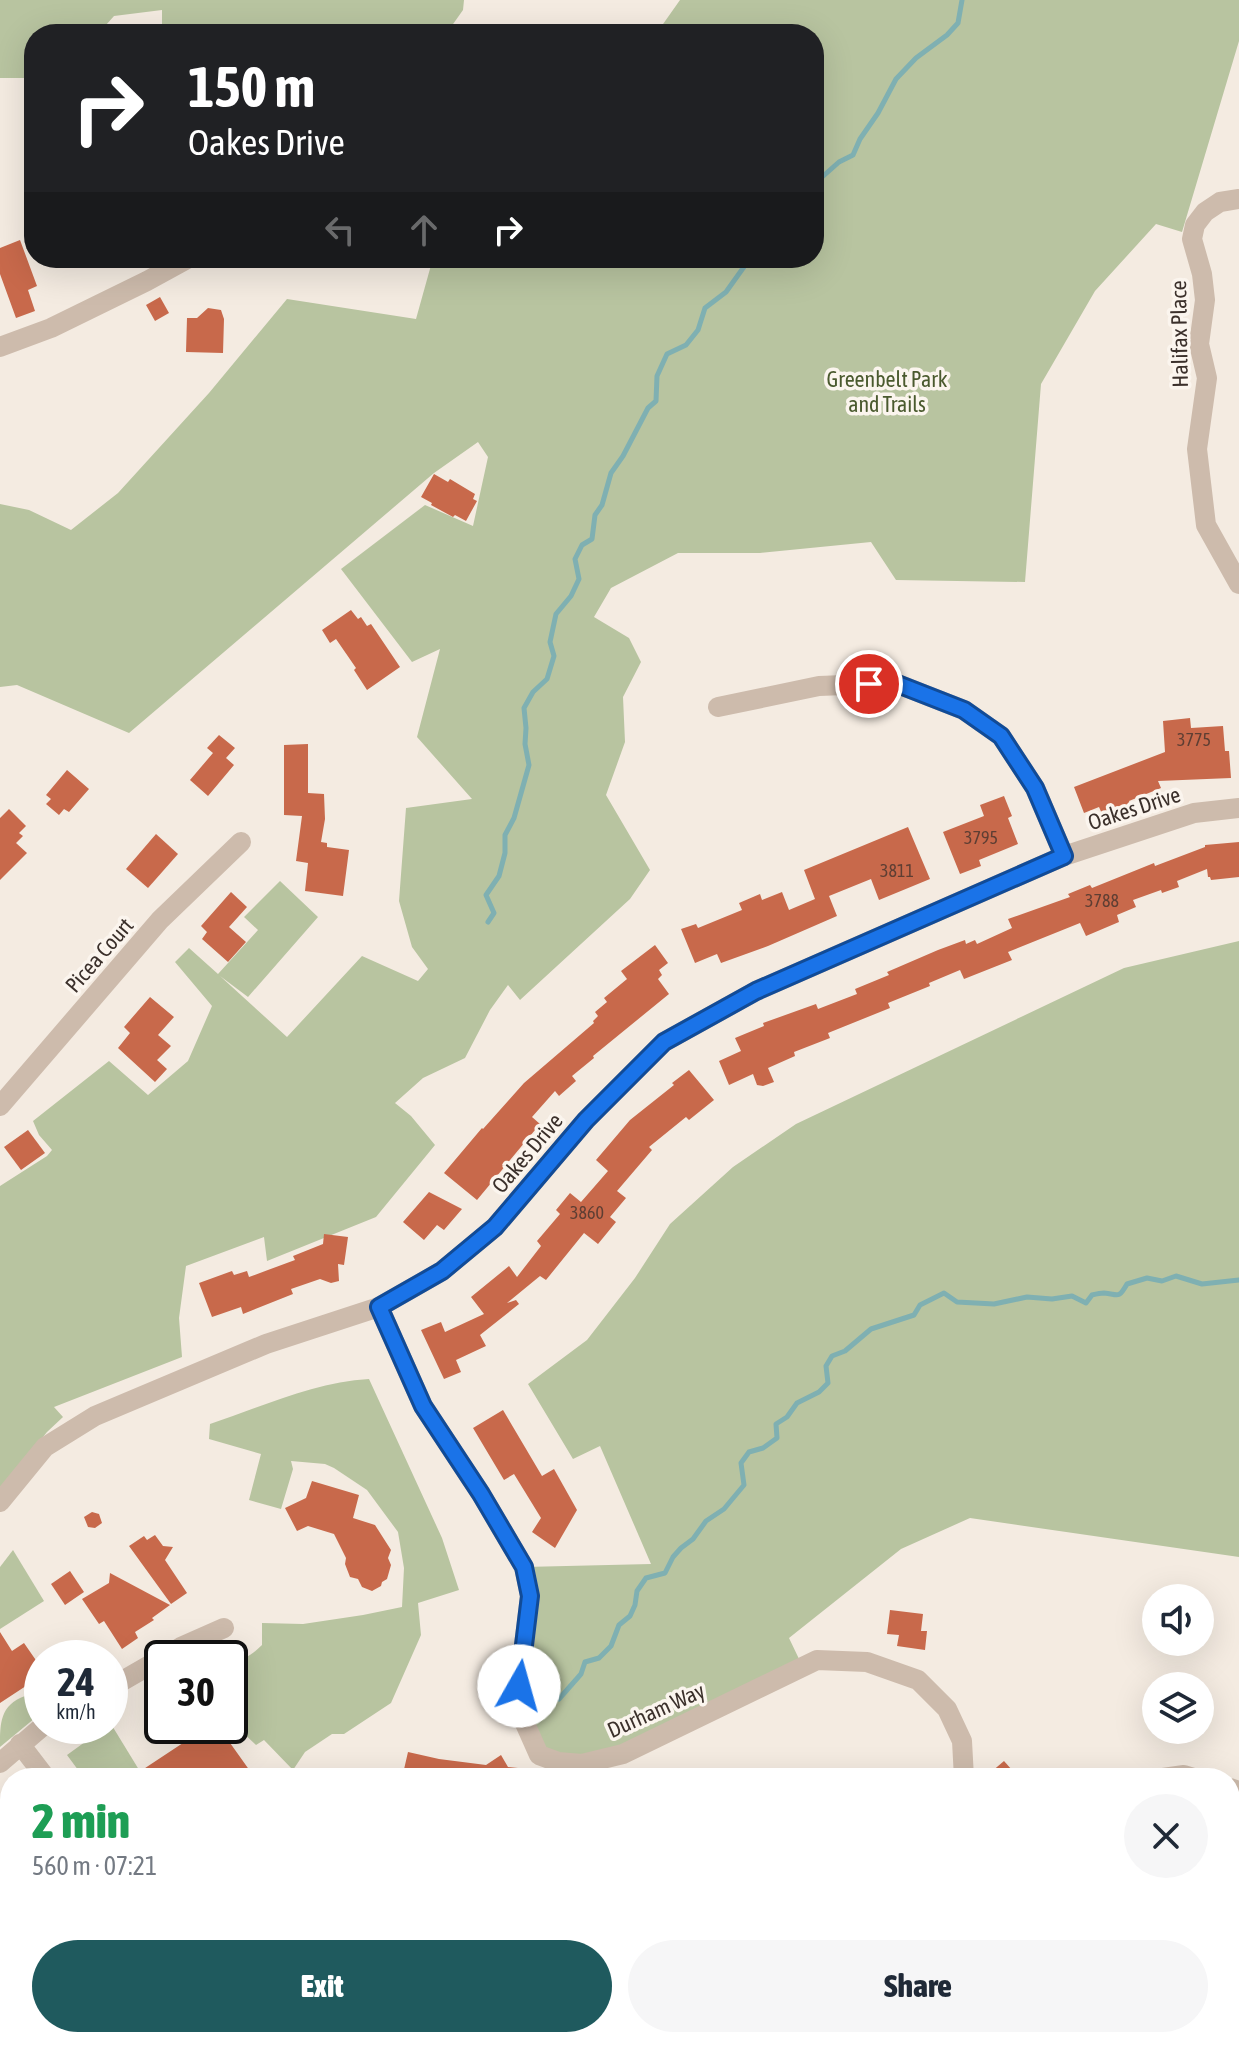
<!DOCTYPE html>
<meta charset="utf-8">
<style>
body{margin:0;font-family:"Asap Condensed",sans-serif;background:#f6f6f7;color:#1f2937;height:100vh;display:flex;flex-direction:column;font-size:30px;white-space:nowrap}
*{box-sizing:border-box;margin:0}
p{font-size:26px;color:#747a83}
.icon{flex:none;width:44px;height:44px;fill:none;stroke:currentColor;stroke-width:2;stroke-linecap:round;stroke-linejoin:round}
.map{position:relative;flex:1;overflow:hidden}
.panel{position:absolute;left:0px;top:1768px;width:1240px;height:280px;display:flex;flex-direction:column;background:#fff;border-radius:32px 32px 0 0;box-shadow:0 8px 32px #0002}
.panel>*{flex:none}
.guide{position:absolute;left:24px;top:24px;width:800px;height:244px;border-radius:32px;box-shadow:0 8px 32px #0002;background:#202124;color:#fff;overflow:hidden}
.fabs{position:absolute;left:1142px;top:1584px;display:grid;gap:16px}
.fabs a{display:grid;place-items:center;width:72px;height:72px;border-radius:50%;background:#fff;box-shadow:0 8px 32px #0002;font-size:40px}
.speed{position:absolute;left:24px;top:1640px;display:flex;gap:16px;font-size:40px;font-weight:700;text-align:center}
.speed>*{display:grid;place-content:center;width:104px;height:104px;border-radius:50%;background:#fff;box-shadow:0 8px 32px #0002;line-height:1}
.speed small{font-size:20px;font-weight:400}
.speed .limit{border:4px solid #111;border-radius:12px;background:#fff;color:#111}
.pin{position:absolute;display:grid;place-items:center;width:68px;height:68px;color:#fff;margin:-34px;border:4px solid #fff;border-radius:50%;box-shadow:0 2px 8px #0007}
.me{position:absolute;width:88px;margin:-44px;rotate:7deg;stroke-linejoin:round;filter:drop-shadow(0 0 6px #0008)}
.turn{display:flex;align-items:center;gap:28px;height:168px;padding:0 32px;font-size:36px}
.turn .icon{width:104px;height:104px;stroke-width:2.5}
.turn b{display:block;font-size:56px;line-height:68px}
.lanes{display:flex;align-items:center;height:76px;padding:0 32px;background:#0003;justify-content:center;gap:40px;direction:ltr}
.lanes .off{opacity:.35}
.round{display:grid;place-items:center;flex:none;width:84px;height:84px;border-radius:42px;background:#f6f6f7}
.head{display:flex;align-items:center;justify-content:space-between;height:136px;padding:0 32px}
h1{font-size:48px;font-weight:800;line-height:60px;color:#1e9e55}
.cta{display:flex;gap:16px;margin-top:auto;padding:16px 32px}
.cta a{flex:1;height:92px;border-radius:48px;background:#1f5a5e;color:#fff;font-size:32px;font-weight:800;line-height:92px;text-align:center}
.cta a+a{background:#f6f6f7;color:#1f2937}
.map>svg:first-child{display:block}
.green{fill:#b8c4a0}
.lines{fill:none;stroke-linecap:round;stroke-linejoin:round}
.stream{stroke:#7fb0b2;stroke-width:5}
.building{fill:#c8694b}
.minor{stroke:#cdbbac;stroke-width:20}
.route-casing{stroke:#114b97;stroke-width:20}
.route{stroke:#1a73e8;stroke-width:14}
.labels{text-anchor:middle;stroke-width:7;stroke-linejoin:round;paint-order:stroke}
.number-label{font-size:18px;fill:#5e3e33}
.street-label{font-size:22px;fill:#3b302b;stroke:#fbf5ee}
.park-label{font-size:22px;fill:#4a5a2e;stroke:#fbf5ee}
</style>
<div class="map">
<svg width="1239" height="2048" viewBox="0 0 1239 2048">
<rect width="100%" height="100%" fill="#f4ebe1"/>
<g class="green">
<path d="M 0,0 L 464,0 L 463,10 L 446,34 L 278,34 L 273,27 L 269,34 L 162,34 L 162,10 L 114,16 L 98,34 L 34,34 L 34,78 L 0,78 Z"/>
<path d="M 680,0 L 1239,0 L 1239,41 L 1182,232 L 1156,224 L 1095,291 L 1041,384 L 1025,582 L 896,580 L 871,542 L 760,553 L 678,553 L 611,588 L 594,617 L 629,638 L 641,662 L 623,697 L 625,742 L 606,795 L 650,870 L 630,899 L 520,1000 L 508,985 L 490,1010 L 465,1058 L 423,1078 L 395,1103 L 411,1116 L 435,1145 L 376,1217 L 267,1261 L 264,1237 L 186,1266 L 179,1318 L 182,1357 L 54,1407 L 63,1417 L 47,1432 L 0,1490 L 0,1186 L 47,1156 L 52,1150 L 39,1135 L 33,1121 L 109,1061 L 148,1095 L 188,1061 L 212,1006 L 175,962 L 189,948 L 218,974 L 258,930 L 244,917 L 280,881 L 318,917 L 248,997 L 220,976 L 287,1037 L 362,956 L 418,981 L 428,969 L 412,947 L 399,901 L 406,808 L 472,799 L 417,737 L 440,649 L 412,662 L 341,569 L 425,505 L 473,526 L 488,457 L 478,442 L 434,473 L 129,733 L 17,685 L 0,687 L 0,504 L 29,510 L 71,530 L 118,493 L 209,393 L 287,299 L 416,319 L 433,258 L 814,258 L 814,34 L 656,34 Z"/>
<path d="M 1239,941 L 1239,1557 L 970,1518 L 901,1549 L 789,1638 L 800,1661 L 623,1754 L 553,1773 L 533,1740 L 519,1686 L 524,1567 L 651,1564 L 600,1446 L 573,1459 L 528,1384 L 587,1340 L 635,1278 L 670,1224 L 733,1167 L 796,1124 L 1124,968 Z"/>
<path d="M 369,1379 L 442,1538 L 459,1590 L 418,1603 L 421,1635 L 391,1703 L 344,1734 L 332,1734 L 305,1752 L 293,1770 L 264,1740 L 256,1745 L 239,1729 L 230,1723 L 230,1662 C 244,1660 252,1655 262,1645 L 262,1623 L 303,1624 L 363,1615 L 402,1607 L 404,1568 L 398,1532 L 367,1490 L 334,1468 L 325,1464 L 291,1461 L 293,1469 L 281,1509 L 249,1500 L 261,1454 L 209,1439 L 210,1424 C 261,1407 315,1382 369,1379 Z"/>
<path d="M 13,1550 L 44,1601 L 0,1629 L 0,1567 Z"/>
<path d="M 25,1696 L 31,1698 L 39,1710 L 34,1713 L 35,1718 L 0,1747 C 0,1723 0,1705 25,1696 Z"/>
<path d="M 111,1724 L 144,1778 L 84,1778 L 67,1755 L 107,1726 L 110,1726 Z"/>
</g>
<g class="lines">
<g class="stream">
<path d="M 814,199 L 818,197 L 821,178 L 839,162 L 853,155 L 860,139 L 878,113 L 896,79 L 916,58 L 947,35 L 958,23 L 962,0"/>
<path d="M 488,922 L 494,913 L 486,895 L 499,876 L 505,853 L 505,835 L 514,818 L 529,765 L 525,744 L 526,728 L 524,708 L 533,692 L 547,679 L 554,656 L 550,642 L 556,614 L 571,596 L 579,579 L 575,559 L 582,545 L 592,539 L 595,515 L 602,505 L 611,473 L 623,456 L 648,408 L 656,401 L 657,376 L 667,354 L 686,345 L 698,330 L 705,308 L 726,292 L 746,264 L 753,258"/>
<path d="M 559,1699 L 581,1674 L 585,1662 L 599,1658 L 611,1646 L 619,1625 L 630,1616 L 635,1605 L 637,1591 L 646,1578 L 665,1573 L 673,1557 L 681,1548 L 693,1539 L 706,1521 L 724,1509 L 744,1485 L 741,1463 L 749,1452 L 763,1448 L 777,1438 L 776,1424 L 787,1417 L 797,1403 L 819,1392 L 828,1383 L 826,1366 L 832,1356 L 845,1351 L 871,1329 L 914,1315 L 920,1305 L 944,1293 L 957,1302 L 994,1304 L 1027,1297 L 1052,1299 L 1072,1296 L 1086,1303 L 1092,1295 C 1096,1294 1100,1293 1104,1293 C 1118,1294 1118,1300 1127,1284 L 1147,1278 L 1162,1281 L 1176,1276 L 1202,1284 L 1239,1280"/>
</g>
</g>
<g class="building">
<path d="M 20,240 L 37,286 L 28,290 L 35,311 L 16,318 L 0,274 L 0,248 Z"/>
<path d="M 160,297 L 169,313 L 155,321 L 146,305 Z"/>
<path d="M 208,308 L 221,310 L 224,319 L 223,353 L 186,352 L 187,318 L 197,318 Z"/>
<path d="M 434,474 L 448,482 L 450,479 L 475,494 L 473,499 L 477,501 L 466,521 L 455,515 L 453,517 L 431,505 L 432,503 L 421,497 Z"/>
<path d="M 351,610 L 358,619 L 361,617 L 367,626 L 371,624 L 400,667 L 367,690 L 354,670 L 356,668 L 336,639 L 330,643 L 322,630 Z"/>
<path d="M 1190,718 L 1191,728 L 1223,726 L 1225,751 L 1229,751 L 1231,778 L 1158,781 L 1161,788 L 1129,801 L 1130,805 L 1103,816 L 1099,807 L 1084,813 L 1074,787 L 1165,752 L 1163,721 Z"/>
<path d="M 219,735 L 235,748 L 226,758 L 234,765 L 208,796 L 190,780 L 213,753 L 207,748 Z"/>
<path d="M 308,744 L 308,793 L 324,794 L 325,819 L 321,842 L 327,843 L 327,847 L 349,850 L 343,896 L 305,891 L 308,863 L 296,861 L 302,816 L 284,815 L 284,745 Z"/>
<path d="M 67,770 L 89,789 L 69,812 L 64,809 L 59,815 L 46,804 L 51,799 L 46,795 Z"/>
<path d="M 1004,796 L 1012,816 L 1008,818 L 1018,844 L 979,860 L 981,866 L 960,874 L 943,832 L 984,816 L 980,805 Z"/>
<path d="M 9,809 L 26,826 L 19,833 L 23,836 L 16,843 L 27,853 L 0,880 L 0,818 Z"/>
<path d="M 908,827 L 930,879 L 879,900 L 871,879 L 829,896 L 837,916 L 768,946 L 721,963 L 717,954 L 695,963 L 681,929 L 696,924 L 698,928 L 742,910 L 739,903 L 760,894 L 762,900 L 782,892 L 789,910 L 815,899 L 804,870 Z"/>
<path d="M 156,834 L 178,854 L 148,888 L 126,869 Z"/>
<path d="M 1239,842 L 1239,877 L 1211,880 L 1210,877 L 1208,877 L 1207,869 L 1177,881 L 1179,887 L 1162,893 L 1161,890 L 1133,900 L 1136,907 L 1117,915 L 1119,922 L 1086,936 L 1080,923 L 1008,952 L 1012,960 L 964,979 L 960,970 L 929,983 L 930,986 L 888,1003 L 890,1008 L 828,1033 L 830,1038 L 794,1052 L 795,1056 L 768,1068 L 774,1082 L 763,1086 L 757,1085 L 753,1074 L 729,1085 L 719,1061 L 741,1051 L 735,1038 L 764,1026 L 763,1023 L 816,1004 L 818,1009 L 857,994 L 855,989 L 889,975 L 887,972 L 938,950 L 965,940 L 966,944 L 975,940 L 977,944 L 1012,928 L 1008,919 L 1070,897 L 1068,894 L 1090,885 L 1092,888 L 1154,863 L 1155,866 L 1205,847 L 1205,845 Z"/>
<path d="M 231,892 L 247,907 L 229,927 L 246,942 L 228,962 L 202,939 L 207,932 L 201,926 Z"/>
<path d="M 655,945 L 668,963 L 659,970 L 662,975 L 658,979 L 669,994 L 593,1056 L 594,1058 L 572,1076 L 576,1081 L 559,1096 L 555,1091 L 532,1117 L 540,1124 L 477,1200 L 444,1173 L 482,1128 L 483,1129 L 524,1083 L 594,1023 L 593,1021 L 598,1016 L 595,1012 L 607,1002 L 604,998 L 627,979 L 621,971 Z"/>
<path d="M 150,997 L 174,1017 L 158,1035 L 171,1046 L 157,1060 L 167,1069 L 155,1082 L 118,1048 L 130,1033 L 124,1027 Z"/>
<path d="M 689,1070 L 714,1100 L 689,1120 L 686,1117 L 649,1147 L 652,1150 L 617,1191 L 626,1198 L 610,1217 L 616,1222 L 598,1244 L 584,1233 L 546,1280 L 540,1276 L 507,1303 L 516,1300 L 519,1304 L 480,1335 L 486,1346 L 456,1360 L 461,1372 L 444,1379 L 421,1330 L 441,1322 L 445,1332 L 484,1314 L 471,1297 L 509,1266 L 517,1277 L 541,1246 L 537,1241 L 560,1214 L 556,1210 L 570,1193 L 581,1202 L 608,1171 L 596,1160 L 630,1120 L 674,1085 L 672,1083 Z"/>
<path d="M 28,1130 L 45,1153 L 21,1170 L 4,1147 Z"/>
<path d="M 429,1192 L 462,1209 L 444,1230 L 437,1225 L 424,1240 L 403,1222 Z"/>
<path d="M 324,1234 L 348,1237 L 344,1265 L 338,1264 L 339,1281 L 331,1283 L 320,1279 L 291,1289 L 293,1294 L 243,1314 L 241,1307 L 212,1317 L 199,1283 L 232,1271 L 234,1275 L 247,1271 L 249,1277 L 295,1260 L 293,1256 L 323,1244 Z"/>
<path d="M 503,1410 L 542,1476 L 554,1469 L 577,1510 L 555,1548 L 532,1532 L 541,1518 L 514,1474 L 504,1480 L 473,1428 Z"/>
<path d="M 312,1481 L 359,1495 L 353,1518 L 375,1525 L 391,1550 L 388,1558 L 391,1565 L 387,1579 L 382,1582 L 381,1586 L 372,1591 L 362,1587 L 358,1579 L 350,1577 L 345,1564 L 346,1558 L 334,1534 L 308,1526 L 297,1531 L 285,1508 L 306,1498 Z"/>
<path d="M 92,1512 L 99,1514 L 102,1523 L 95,1528 L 88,1527 L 84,1517 Z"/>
<path d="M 155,1535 L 163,1546 L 173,1547 L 165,1560 L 187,1593 L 171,1604 L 129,1546 L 144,1536 L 147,1540 Z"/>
<path d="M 70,1571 L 84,1592 L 65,1605 L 51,1584 Z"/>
<path d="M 110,1573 L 170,1605 L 152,1618 L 154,1620 L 135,1632 L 138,1638 L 122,1649 L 104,1621 L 99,1624 L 82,1599 L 109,1583 Z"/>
<path d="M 890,1610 L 923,1614 L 921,1631 L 927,1631 L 925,1650 L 897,1646 L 899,1635 L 887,1634 Z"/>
<path d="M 0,1632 L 12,1651 L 24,1643 L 42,1669 L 29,1678 L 32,1682 L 0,1703 Z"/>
<path d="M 187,1726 L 218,1726 L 255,1778 L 203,1778 L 201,1775 L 187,1776 L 184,1778 L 130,1778 L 189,1739 Z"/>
<path d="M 408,1752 L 439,1759 L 486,1765 L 501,1755 L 508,1767 L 518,1768 L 518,1778 L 402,1778 Z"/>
<path d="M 1004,1761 L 1019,1778 L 984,1778 Z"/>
</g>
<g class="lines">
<g class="minor">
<path d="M 1239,199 L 1220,202 L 1205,212 L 1195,225 L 1192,239 L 1202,274 L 1205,300 L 1199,344 L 1207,378 L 1197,449 L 1206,525 L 1239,584"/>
<path d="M 0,347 L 51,328 L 147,281 L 189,258"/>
<path d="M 718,707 L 819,686 L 895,683 L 964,710 L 1001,736 L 1035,788 L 1064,856"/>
<path d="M 0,1106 L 160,920 L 241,842"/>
<path d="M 379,1307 L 423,1406 L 481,1494 L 524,1567 L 530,1596 L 519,1686 L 523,1719 L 539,1755 L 558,1762 L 582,1764 L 623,1754 L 817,1660 L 867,1662 L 918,1680 L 947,1709 L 962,1741 L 964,1778"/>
<path d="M 0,1502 L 45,1447 L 95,1416 L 266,1344 L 379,1307 L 442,1271 L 495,1227 L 586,1120 L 664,1042 L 756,991 L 1064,856 L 1194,813 L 1239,808"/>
<path d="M 163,1658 L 181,1647 L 224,1628"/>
<path d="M 110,1688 L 162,1658"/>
<path d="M 20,1744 L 46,1778"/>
<path d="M 0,1763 L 43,1726"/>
<path d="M 1163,1778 L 1184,1775 L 1194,1778"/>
<path d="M 1230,1788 L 1239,1791"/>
<path d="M 369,2038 L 384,2048"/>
<path d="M 1020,2038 L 1024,2048"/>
<path d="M 200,2048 L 211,2038"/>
</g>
</g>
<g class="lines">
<defs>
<path id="route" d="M 519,1686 L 530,1596 L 524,1567 L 481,1494 L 423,1406 L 379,1307 L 442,1271 L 495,1227 L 586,1120 L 664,1042 L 756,991 L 1064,856 L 1035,788 L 1001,736 L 964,710 L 895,683 L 869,684"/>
</defs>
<use href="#route" class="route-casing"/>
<use href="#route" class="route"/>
</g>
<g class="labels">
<g class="number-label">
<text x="1194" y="746">3775</text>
<text x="981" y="844">3795</text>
<text x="897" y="877">3811</text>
<text x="1102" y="907">3788</text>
<text x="587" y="1219">3860</text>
</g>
<g class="street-label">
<text transform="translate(1179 334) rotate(-91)" y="8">Halifax Place</text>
<text transform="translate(1134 808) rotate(-18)" y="8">Oakes Drive</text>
<text transform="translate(99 955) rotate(-49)" y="8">Picea Court</text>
<text transform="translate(527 1153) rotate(-50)" y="8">Oakes Drive</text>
<text transform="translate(656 1710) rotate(-24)" y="8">Durham Way</text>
</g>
<g class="park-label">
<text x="887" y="387">Greenbelt Park<tspan x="887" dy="25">and Trails</tspan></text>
</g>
</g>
</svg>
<div class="fabs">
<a><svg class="icon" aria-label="sound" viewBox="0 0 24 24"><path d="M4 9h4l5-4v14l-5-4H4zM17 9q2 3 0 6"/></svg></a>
<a><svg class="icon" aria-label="layers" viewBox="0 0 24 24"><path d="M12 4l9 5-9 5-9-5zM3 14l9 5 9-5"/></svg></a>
</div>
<div class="speed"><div>24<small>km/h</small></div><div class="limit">30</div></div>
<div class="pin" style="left:869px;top:684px;background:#d93025"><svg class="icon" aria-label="arrive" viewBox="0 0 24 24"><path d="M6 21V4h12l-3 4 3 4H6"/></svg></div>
<svg class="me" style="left:519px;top:1686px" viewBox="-20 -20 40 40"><circle r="19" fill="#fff"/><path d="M0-13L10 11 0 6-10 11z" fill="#1a73e8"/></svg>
<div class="guide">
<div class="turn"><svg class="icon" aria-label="right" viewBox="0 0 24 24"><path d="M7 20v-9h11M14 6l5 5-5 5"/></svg><div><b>150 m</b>Oakes Drive</div></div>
<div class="lanes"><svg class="icon off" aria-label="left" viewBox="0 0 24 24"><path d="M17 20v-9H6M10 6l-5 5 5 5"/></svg><svg class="icon off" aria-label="ahead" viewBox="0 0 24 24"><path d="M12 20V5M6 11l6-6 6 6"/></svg><svg class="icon" aria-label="right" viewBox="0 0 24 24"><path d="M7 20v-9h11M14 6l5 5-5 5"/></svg></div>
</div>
<section class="panel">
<div class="head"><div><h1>2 min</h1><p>560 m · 07:21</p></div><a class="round"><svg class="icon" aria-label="close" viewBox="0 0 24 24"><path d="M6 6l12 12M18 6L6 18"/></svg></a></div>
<div class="cta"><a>Exit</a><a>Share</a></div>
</section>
</div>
